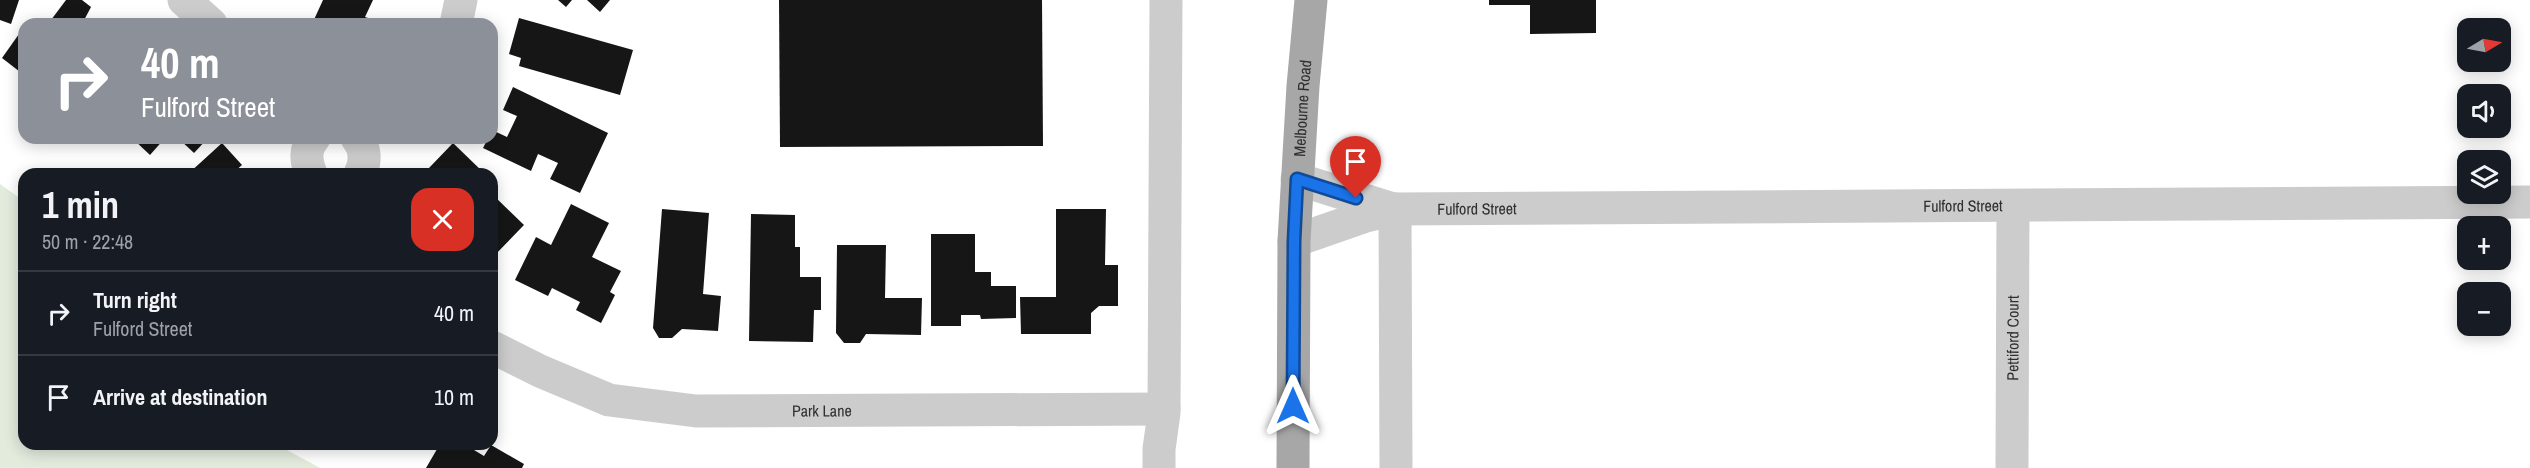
<!DOCTYPE html>
<meta charset="utf-8">
<style>
body{margin:0;font-family:"Archivo Narrow",sans-serif;background:#242831;color:#f1f3f6;height:100vh;display:flex;flex-direction:column;font-size:22px;white-space:nowrap}
*{box-sizing:border-box;margin:0}
p{font-size:20px;color:#9ea1a6}
.icon{flex:none;width:33px;height:33px;fill:none;stroke:currentColor;stroke-width:2;stroke-linecap:round;stroke-linejoin:round}
.map{position:relative;flex:1;overflow:hidden}
.drawer{position:absolute;left:18px;top:168px;width:480px;height:282px;display:flex;flex-direction:column;background:#171b24;border-radius:18px;box-shadow:0 3px 15px #0003}
.drawer>*{flex:none}
.hud{position:absolute;left:18px;top:18px;width:480px;height:126px;border-radius:18px;box-shadow:0 3px 15px #0003;background:#8c9099;color:#fff;overflow:hidden}
.needle{width:39px;rotate:80deg}
.controls{position:absolute;left:2457px;top:18px;display:grid;gap:12px}
.controls a{display:grid;place-items:center;width:54px;height:54px;border-radius:12px;background:#171b24;box-shadow:0 3px 15px #0003;font-size:30px}
.pin{position:absolute;display:grid;place-items:center;width:51px;height:51px;color:#fff;margin:-62px -26px;border-radius:50% 50% 50% 0;rotate:-45deg;box-shadow:0 0 6px #0007}
.pin .icon{rotate:45deg}
.me{position:absolute;width:66px;margin:-33px;rotate:0deg;stroke-linejoin:round;filter:drop-shadow(0 0 4px #0008)}
.turn{display:flex;align-items:center;gap:21px;height:126px;padding:0 24px;font-size:27px}
.turn .icon{width:78px;height:78px;stroke-width:2.5}
.turn b{display:block;font-size:42px;line-height:51px}
.round{display:grid;place-items:center;flex:none;width:63px;height:63px;border-radius:18px;background:#242831}
.overview{display:flex;align-items:center;justify-content:space-between;height:102px;padding:0 24px}
h1{font-size:36px;font-weight:700;line-height:45px}
ul{padding:0;list-style:none}
li{display:flex;align-items:center;gap:18px;height:84px;padding:0 24px;border-top:2px solid #363941}
li div{flex:1}
li b{display:block;font-size:22px}
li em{font-style:normal}
.map>svg:first-child{display:block}
.green{fill:#e3ebdd}
.building{fill:#161616}
.lines{fill:none;stroke-linecap:round;stroke-linejoin:round}
.minor{stroke:#ccc;stroke-width:33}
.major{stroke:#a7a7a7;stroke-width:33}
.route-casing{stroke:#114b97;stroke-width:15}
.route{stroke:#1a73e8;stroke-width:10}
.labels{text-anchor:middle;stroke-width:6;stroke-linejoin:round;paint-order:stroke}
.street-label{font-size:16px;fill:#2f2f2f;stroke:#fff}
</style>
<div class="map">
<svg width="2530" height="468" viewBox="0 0 2530 468">
<rect width="100%" height="100%" fill="#fff"/>
<path class="green" d="M 0,184 L 24,201 L 24,444 L 276,444 L 320,468 L 0,468 Z"/>
<g class="building">
<path d="M 0,0 L 19,0 L 11,24 L 0,20 Z"/>
<path d="M 66,0 L 82,0 L 91,7 L 82,24 L 48,24 Z"/>
<path d="M 323,0 L 373,0 L 365,17 L 371,19 L 368,24 L 312,24 Z"/>
<path d="M 558,0 L 572,0 L 566,7 Z"/>
<path d="M 587,0 L 610,0 L 600,12 Z"/>
<path d="M 779,0 L 1042,0 L 1043,146 L 780,147 Z"/>
<path d="M 1489,0 L 1596,0 L 1596,33 L 1530,34 L 1530,5 L 1489,5 Z"/>
<path d="M 519,18 L 633,50 L 620,95 L 519,66 L 521,58 L 509,54 Z"/>
<path d="M 19,34 L 24,37 L 24,75 L 2,58 Z"/>
<path d="M 513,87 L 608,133 L 580,193 L 550,179 L 558,163 L 538,154 L 531,171 L 483,148 L 488,138 L 492,138 L 492,130 L 507,137 L 517,116 L 503,110 Z"/>
<path d="M 132,138 L 165,138 L 150,155 Z"/>
<path d="M 178,138 L 208,138 L 194,153 Z"/>
<path d="M 222,143 L 242,165 L 234,172 L 236,174 L 188,174 Z"/>
<path d="M 453,143 L 485,174 L 433,174 L 428,169 Z"/>
<path d="M 492,194 L 524,225 L 492,258 Z"/>
<path d="M 571,204 L 609,223 L 592,257 L 621,271 L 610,292 L 615,295 L 601,323 L 576,310 L 580,302 L 552,288 L 548,296 L 515,280 L 536,237 L 551,245 Z"/>
<path d="M 662,209 L 709,213 L 703,294 L 721,296 L 718,331 L 682,329 L 672,338 L 659,338 L 653,328 Z"/>
<path d="M 1056,209 L 1106,209 L 1105,265 L 1118,265 L 1118,306 L 1099,306 L 1091,313 L 1091,334 L 1021,334 L 1020,297 L 1056,297 Z"/>
<path d="M 751,214 L 795,215 L 795,247 L 800,247 L 800,277 L 821,277 L 821,310 L 814,310 L 813,342 L 749,341 Z"/>
<path d="M 931,234 L 975,234 L 975,272 L 991,272 L 991,286 L 1016,286 L 1016,318 L 981,319 L 980,315 L 961,315 L 961,326 L 931,326 Z"/>
<path d="M 837,245 L 886,245 L 885,298 L 922,298 L 921,335 L 866,334 L 860,343 L 844,343 L 836,333 Z"/>
<path d="M 440,444 L 464,444 L 484,456 L 491,445 L 524,464 L 522,468 L 426,468 Z"/>
</g>
<g class="lines">
<g class="minor">
<path d="M 184,0 L 211,24"/>
<path d="M 456,24 L 461,0"/>
<path d="M 357,138 C 366,149 366,162 360,174"/>
<path d="M 311,174 C 306,161 304,149 314,138"/>
<path d="M 1297,179 L 1393,209"/>
<path d="M 1395,209 L 1396,468"/>
<path id="s1" d="M 1294,241 L 1366,216 L 1395,209 L 2530,202"/>
<path id="s2" d="M 492,347 L 540,371 L 609,400 L 696,411 L 1164,409"/>
<path d="M 1159,468 L 1159,449 L 1164,413 L 1166,0"/>
<path id="s3" d="M 2012,468 L 2013,206"/>
</g>
<path class="major" id="s4" d="M 1293,468 L 1294,241 L 1303,86 L 1311,0"/>
</g>
<g class="lines">
<defs>
<path id="route" d="M 1293,406 L 1294,241 L 1297,179 L 1356,198"/>
</defs>
<use href="#route" class="route-casing"/>
<use href="#route" class="route"/>
</g>
<g class="labels">
<g class="street-label">
<text dy="6" stroke="none"><textPath href="#s4" startOffset="360">Melbourne Road</textPath></text>
<text dy="6" stroke="none"><textPath href="#s1" startOffset="674">Fulford Street</textPath></text>
<text dy="6" stroke="none"><textPath href="#s1" startOffset="188">Fulford Street</textPath></text>
<text dy="6" stroke="none"><textPath href="#s3" startOffset="130">Pettiford Court</textPath></text>
<text dy="6" stroke="none"><textPath href="#s2" startOffset="342">Park Lane</textPath></text>
</g>
</g>
</svg>
<div class="controls">
<a><svg class="needle" viewBox="-14 -14 28 28"><path d="M0-13l5 13h-10z" fill="#e53935"/><path d="M0 13l5-13h-10z" fill="#9ea1a6"/></svg></a>
<a><svg class="icon" aria-label="sound" viewBox="0 0 24 24"><path d="M4 9h4l5-4v14l-5-4H4zM17 9q2 3 0 6"/></svg></a>
<a><svg class="icon" aria-label="layers" viewBox="0 0 24 24"><path d="M12 4l9 5-9 5-9-5zM3 14l9 5 9-5"/></svg></a>
<a>+</a>
<a>−</a>
</div>
<div class="pin" style="left:1356px;top:198px;background:#d93025"><svg class="icon" aria-label="arrive" viewBox="0 0 24 24"><path d="M6 21V4h12l-3 4 3 4H6"/></svg></div>
<svg class="me" style="left:1293px;top:406px" viewBox="-20 -20 40 40"><path d="M0-17L14 15 0 8-14 15z" fill="#1a73e8" stroke="#fff" stroke-width="4"/></svg>
<div class="hud">
<div class="turn"><svg class="icon" aria-label="right" viewBox="0 0 24 24"><path d="M7 20v-9h11M14 6l5 5-5 5"/></svg><div><b>40 m</b>Fulford Street</div></div>
</div>
<section class="drawer">
<div class="overview"><div><h1>1 min</h1><p>50 m · 22:48</p></div><a class="round" style="background:#d93025;color:#fff"><svg class="icon" aria-label="close" viewBox="0 0 24 24"><path d="M6 6l12 12M18 6L6 18"/></svg></a></div>
<ul>
<li><svg class="icon" aria-label="right" viewBox="0 0 24 24"><path d="M7 20v-9h11M14 6l5 5-5 5"/></svg><div><b>Turn right</b><p>Fulford Street</p></div><em>40 m</em></li>
<li><svg class="icon" aria-label="arrive" viewBox="0 0 24 24"><path d="M6 21V4h12l-3 4 3 4H6"/></svg><div><b>Arrive at destination</b></div><em>10 m</em></li>
</ul>
</section>
</div>
